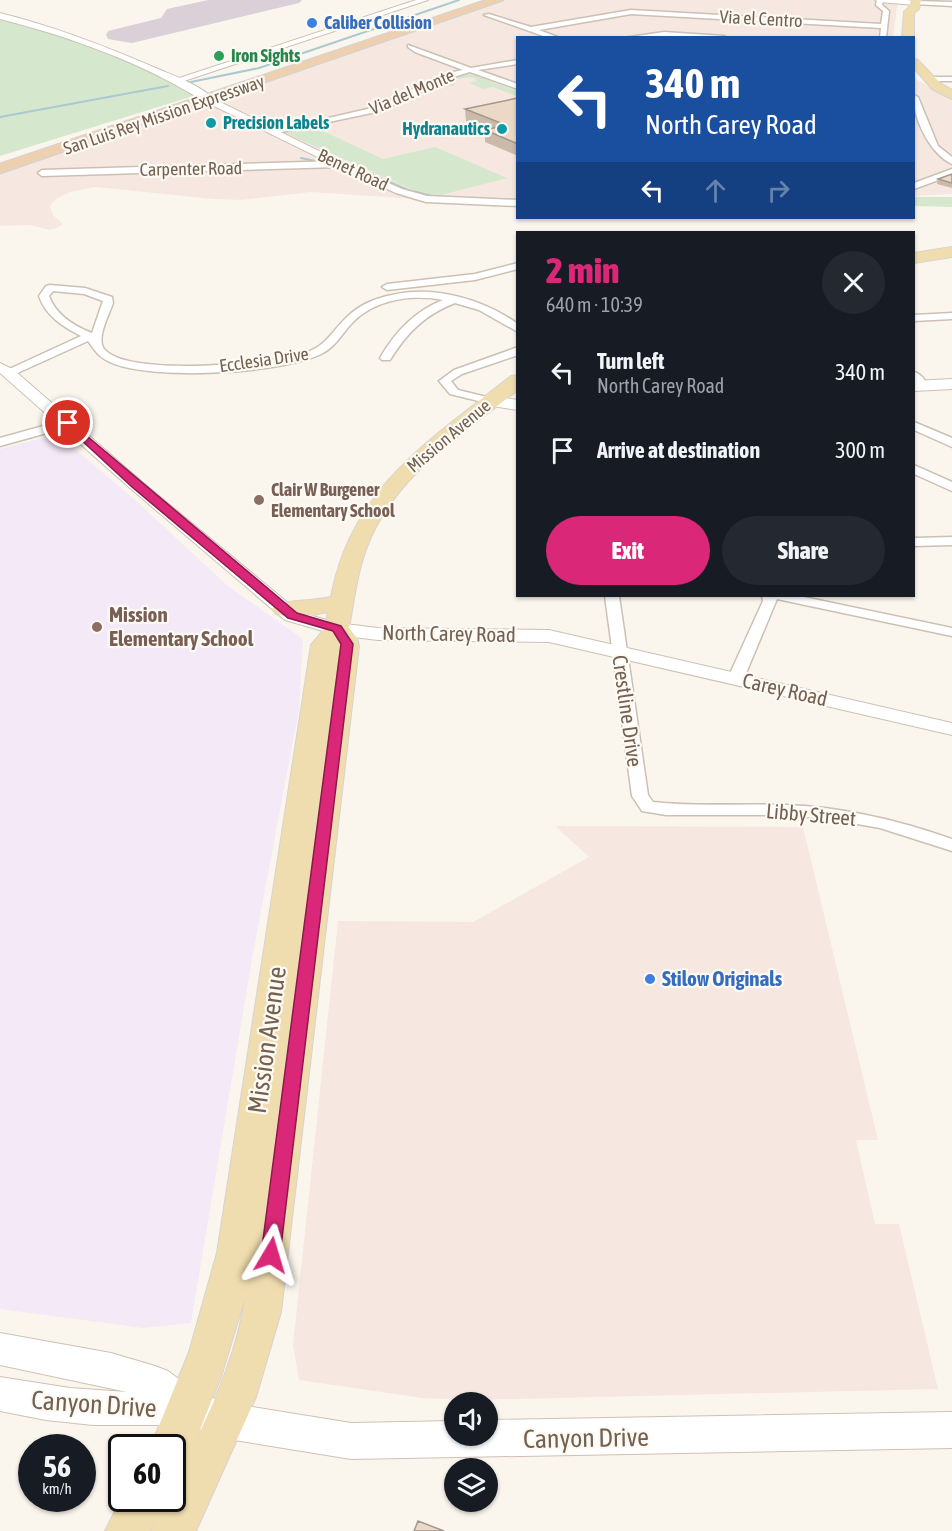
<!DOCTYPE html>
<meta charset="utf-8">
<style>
body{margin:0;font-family:"Asap Condensed",sans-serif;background:#242831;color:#f1f3f6;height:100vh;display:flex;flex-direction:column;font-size:22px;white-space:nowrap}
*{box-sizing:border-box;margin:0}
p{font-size:20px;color:#9ea1a6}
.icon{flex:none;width:33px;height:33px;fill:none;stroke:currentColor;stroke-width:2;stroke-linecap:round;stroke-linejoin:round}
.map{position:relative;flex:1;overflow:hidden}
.panel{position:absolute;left:516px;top:231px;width:399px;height:366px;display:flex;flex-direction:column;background:#171b24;border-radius:0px;box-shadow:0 2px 4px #0004}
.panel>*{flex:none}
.guide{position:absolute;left:516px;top:36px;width:399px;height:183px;border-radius:0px;box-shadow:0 2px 4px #0004;background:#1a4fa0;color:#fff;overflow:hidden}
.controls{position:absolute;left:444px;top:1392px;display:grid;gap:12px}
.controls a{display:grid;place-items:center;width:54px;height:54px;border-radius:50%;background:#171b24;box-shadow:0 2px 4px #0004;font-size:30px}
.speed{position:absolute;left:18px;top:1434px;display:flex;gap:12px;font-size:30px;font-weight:700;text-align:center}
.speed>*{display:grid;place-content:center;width:78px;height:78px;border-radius:50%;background:#171b24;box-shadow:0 2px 4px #0004;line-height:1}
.speed small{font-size:15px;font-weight:400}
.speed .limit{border:3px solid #111;border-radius:9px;background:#fff;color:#111}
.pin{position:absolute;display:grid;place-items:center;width:51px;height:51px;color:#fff;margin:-26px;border:3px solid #fff;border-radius:50%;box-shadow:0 2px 6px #0007}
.me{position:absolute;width:66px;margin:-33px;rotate:7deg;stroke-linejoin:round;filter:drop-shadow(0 0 4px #0008)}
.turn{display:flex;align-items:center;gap:21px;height:126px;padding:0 30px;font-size:27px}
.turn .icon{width:78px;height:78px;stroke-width:2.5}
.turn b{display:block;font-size:42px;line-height:51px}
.lanes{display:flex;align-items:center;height:57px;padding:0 30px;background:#0003;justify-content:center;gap:30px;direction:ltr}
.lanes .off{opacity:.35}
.round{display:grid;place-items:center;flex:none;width:63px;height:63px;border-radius:32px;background:#242831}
.headline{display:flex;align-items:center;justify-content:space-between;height:102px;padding:0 30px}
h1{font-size:36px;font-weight:800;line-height:45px;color:#db2777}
.primary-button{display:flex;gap:12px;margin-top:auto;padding:12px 30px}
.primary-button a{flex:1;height:69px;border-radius:36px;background:#db2777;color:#fff;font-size:24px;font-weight:800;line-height:69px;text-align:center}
.primary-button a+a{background:#242831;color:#f1f3f6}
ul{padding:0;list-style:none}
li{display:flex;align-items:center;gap:18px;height:78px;padding:0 30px}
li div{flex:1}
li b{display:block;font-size:22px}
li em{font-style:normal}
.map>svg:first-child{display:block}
.commercial{fill:#f6e8e0}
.education{fill:#f3e9f7}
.green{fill:#d5e7cc}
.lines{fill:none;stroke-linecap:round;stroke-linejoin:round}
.stream{stroke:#abc9d3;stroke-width:2}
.taxiway{fill:#dbd0d8;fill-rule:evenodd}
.runway{fill:#dbd0d8;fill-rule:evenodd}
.minor-casing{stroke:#ccc0b4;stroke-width:3}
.tertiary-casing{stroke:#ccc0b4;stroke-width:2}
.secondary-casing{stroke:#cec1b2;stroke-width:2}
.primary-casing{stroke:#d8d3cf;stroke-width:2}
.trunk-casing{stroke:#d8d3cf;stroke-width:3}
.minor{fill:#fff;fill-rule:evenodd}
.tertiary{fill:#fff;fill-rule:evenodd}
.secondary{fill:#fff;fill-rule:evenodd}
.primary{fill:#f0ddaf;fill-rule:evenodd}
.trunk{fill:#eed0ae;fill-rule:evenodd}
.wall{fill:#cabaaa}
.building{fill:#ebd8c6;stroke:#a4978b;stroke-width:1.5}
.route{fill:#db2777;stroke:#8e194d;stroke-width:1.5}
.shop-dot{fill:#3f7fe0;stroke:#fdfaf3;stroke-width:2}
.leisure-dot{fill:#2e9e5b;stroke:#fdfaf3;stroke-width:2}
.culture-dot{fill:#0f9aa8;stroke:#fdfaf3;stroke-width:2}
.education-dot{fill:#8d6e63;stroke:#fdfaf3;stroke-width:2}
.labels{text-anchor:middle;stroke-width:4.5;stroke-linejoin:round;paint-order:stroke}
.far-street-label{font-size:18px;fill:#746152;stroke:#fdfaf3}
.far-shop-label{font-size:18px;font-weight:bold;fill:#366cbe;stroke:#fdfaf3;text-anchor:start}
.far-leisure-label{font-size:18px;font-weight:bold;fill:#27864d;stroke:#fdfaf3;text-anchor:start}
.far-culture-label{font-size:18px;font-weight:bold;fill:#0d838f;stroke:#fdfaf3;text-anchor:start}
.far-education-label{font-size:18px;font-weight:bold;fill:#785e54;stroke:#fdfaf3;text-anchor:start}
.education-label{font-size:21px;font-weight:bold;fill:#785e54;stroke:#fdfaf3;text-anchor:start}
.street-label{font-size:21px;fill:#746152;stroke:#fdfaf3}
.shop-label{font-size:21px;font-weight:bold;fill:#366cbe;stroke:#fdfaf3;text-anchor:start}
.near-street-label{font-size:26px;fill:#746152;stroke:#fdfaf3}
</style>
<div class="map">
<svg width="952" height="1531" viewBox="0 0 952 1531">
<rect width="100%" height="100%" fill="#fbf6ed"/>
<g class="commercial">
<path d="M 505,0 L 898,0 L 893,37 L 518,38 L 517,206 L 311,192 L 241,200 L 213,199 L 95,187 L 70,192 L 56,199 L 50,206 L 53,215 L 63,224 L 59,227 L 50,230 L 30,225 L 0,226 L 0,173 Z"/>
<path d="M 914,78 L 952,100 L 952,194 L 914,196 Z"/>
<path d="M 555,826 L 803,827 L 878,1140 L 856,1140 L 875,1224 L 899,1224 L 938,1389 L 473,1400 L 422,1398 L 299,1380 L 293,1345 L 338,921 L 473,922 L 589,857 Z"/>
</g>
<path class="education" d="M 57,434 L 133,498 L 229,587 L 303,639 L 299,709 L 253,953 L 191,1323 L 143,1328 L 0,1309 L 0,449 Z"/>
<g class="green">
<path d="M 0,16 L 71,35 L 200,94 L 0,156 Z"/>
<path d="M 461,74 L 473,75 L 517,91 L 517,96 L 493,87 L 483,89 L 469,83 L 477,81 L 473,77 L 454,79 L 455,85 L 428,90 Z"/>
<path d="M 314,127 L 383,159 L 435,147 L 507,178 L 441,195 L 420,193 L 285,133 Z"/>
<path d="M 914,197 L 952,197 L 952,207 L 914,206 Z"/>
</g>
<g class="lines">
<g class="stream">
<path d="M 186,83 L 259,68 L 459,0"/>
<path d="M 0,117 L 168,86"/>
<path d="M 333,157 L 408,190 L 436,197"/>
<path d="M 301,158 L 315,161"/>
</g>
<path class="taxiway" d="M 274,0 L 302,0 L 299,3 L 132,43 L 108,39 L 106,35 L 108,31 L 181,13 L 187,15 L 188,20 Z"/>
<path class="runway" d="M 208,0 L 281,0 L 276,8 L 181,30 L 167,27 L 161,18 L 167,9 Z"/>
<defs>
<g id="minor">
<path d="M 877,0 L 883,0 L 882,5 L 889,11 L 886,38 L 880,38 L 881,28 L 631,14 L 539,30 L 560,38 L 549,38 L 484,15 L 489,14 L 531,27 L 631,10 L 881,24 L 883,11 L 876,5 Z"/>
<path d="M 915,1 L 952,2 L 952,6 L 913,4 Z"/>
<path d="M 664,32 L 724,36 L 727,38 L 623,38 Z"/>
<path d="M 408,45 L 471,68 L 518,60 L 518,64 L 478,70 L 518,84 L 518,89 L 470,72 L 450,78 L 381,111 L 272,134 L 268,132 L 376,107 L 444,74 L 463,70 L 415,52 L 408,47 Z"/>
<path d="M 931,77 L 952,77 L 952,81 L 928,81 Z"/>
<path d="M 914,95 L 918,97 L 938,146 L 952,157 L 952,164 C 930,154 912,117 914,95 Z"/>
<path d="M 340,161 L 402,189 L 427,196 L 518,200 L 518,206 L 426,202 L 396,193 L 339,167 L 42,176 L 38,173 L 42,170 Z"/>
<path d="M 952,169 L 952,175 L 914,189 L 914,183 Z"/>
<path d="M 518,263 L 518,269 L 475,280 L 387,290 L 382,287 L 387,284 L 475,274 Z"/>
<path d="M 50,285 L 85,288 L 112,297 L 113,303 C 109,315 95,340 105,350 C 130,377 273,364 307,352 C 326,346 333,330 347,317 C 359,305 376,298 392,295 C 434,285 483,299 518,324 L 518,332 L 479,310 L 455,303 C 424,315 407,333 390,360 L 382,360 L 380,358 C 395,332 415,311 443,300 C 412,294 376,299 353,322 C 342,333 336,347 321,354 C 281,374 150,381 110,362 C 98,357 95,350 88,341 L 13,375 L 5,375 L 5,371 L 81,336 C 62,326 46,316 39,296 L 46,286 ZM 53,291 L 84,294 L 103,301 L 92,333 C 74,326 56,315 49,296 Z"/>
<path d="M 952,313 L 952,319 L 914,321 L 914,315 Z"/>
<path d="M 518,347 L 518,355 L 462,374 L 451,381 L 458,390 L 495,399 L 495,403 L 491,404 L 450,394 L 439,381 L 454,370 Z"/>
<path d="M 914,372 C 920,373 929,383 926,388 L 918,388 L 914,382 Z"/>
<path d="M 68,419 L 74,423 L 72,426 L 0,446 L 0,438 Z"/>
<path d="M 914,422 L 952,438 L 952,447 L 914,430 Z"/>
<path d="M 914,465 L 952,482 L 952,491 L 914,474 Z"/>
<path d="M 952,537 L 952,545 L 914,546 L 914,538 Z"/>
<path d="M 605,596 L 619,596 L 648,795 L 653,802 C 697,807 742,803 786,805 C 843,807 898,820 952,839 L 952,851 L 880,828 L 823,818 L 770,815 L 666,815 L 642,811 L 632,796 Z"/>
<path d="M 762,596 L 799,596 L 952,628 L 952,636 L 777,599 L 744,678 L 736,683 L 731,681 L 728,678 L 763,601 Z"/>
</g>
<g id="tertiary">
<path d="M 416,0 L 428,0 L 178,83 L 170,81 Z"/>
<path d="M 875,0 L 908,0 L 919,3 L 915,5 L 879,2 Z"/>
<path d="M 206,98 L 212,98 L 345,164 L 344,166 L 336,166 L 206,102 Z"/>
<path d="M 0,363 L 14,370 L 142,482 L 299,612 L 337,623 L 378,628 L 549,630 L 952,723 L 952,735 L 549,642 L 378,640 L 337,635 L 285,620 L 130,488 L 0,373 Z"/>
</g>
<g id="secondary">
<path d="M 0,13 C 56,27 105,46 158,69 C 177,77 200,85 215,100 L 209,103 L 205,102 C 143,63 71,37 0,19 Z"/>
<path d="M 952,379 L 952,389 L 914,391 L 914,381 Z"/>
<path d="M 491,396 L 518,400 L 518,410 L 485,405 L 483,401 L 485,397 Z"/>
<path d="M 0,1333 L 111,1353 L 155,1366 L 168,1371 L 199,1394 L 228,1403 L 351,1423 L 454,1421 L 454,1436 L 488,1436 L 488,1420 L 952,1412 L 952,1448 L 351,1459 L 228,1439 L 188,1425 L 93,1425 L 46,1420 L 0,1411 L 0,1377 L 70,1388 L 127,1392 L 0,1365 Z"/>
</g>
<g id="primary">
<path d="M 911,0 L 921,0 L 919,9 L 914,13 L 914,38 L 902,38 L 904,12 L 909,7 Z"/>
<path d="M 914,59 L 918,60 L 940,83 L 952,90 L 952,99 L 932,89 L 914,68 Z"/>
<path d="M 952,247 L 952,257 L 914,263 L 914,253 Z"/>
<path d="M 518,375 L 518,390 C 462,434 393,477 367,547 C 357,573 354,601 349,628 L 357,638 L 359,646 L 281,1312 L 256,1397 L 196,1531 L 151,1531 L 155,1521 L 150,1531 L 105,1531 L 122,1497 L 122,1498 L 165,1498 L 161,1508 L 166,1498 L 172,1498 L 172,1486 L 184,1463 L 172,1468 L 172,1448 L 150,1448 L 189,1352 L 217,1253 L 311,645 L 325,628 L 328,612 L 313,615 L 284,616 L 276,614 L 272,609 L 276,604 C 294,600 313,601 331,597 C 351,488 430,440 511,376 ZM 245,1298 C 238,1348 217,1397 195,1442 L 221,1377 Z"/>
</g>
<path id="trunk" d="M 487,0 L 503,0 L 0,173 L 0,164 Z"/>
</defs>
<use href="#minor" class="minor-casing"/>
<use href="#tertiary" class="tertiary-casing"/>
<use href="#secondary" class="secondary-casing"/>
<use href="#primary" class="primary-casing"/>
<use href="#trunk" class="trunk-casing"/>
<use href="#minor" class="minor"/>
<use href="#tertiary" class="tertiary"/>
<use href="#secondary" class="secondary"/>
<use href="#primary" class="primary"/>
<use href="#trunk" class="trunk"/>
</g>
<g class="wall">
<path d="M 518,98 L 518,156 L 485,142 L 485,130 L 487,129 L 466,121 L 465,109 Z"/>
<path d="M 952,174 L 952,188 L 937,184 L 938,179 Z"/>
</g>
<g class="building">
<path d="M 518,98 L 518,144 L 485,130 L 506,125 L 465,109 Z"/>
<path d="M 952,174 L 952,183 L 938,179 Z"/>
<path d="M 418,1521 L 444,1531 L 414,1531 Z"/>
</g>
<path class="route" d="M 68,420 L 297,613 L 341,626 L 353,644 L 280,1255 L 278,1261 L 271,1263 L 264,1261 L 261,1255 L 341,644 L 333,631 L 288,618 L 132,487 L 65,425 L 63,423 Z"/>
<g class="shop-dot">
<circle cx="312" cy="23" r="6"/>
<circle cx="650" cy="979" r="6"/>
</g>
<circle class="leisure-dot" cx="219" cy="56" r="6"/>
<g class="culture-dot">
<circle cx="211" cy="123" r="6"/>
<circle cx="502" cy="129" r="6"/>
</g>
<g class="education-dot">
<circle cx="259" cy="500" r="6"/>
<circle cx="97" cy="627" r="6"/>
</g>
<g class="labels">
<g class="far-street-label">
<text transform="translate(761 19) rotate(3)" y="6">Via el Centro</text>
<text transform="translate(412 92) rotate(-23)" y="6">Via del Monte</text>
<text transform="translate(164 115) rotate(-19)" y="6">San Luis Rey Mission Expressway</text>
<text transform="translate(191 169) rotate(-1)" y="6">Carpenter Road</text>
<text transform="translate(353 170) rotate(25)" y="6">Benet Road</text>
<text transform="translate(264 360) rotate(-8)" y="6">Ecclesia Drive</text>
<text transform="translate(449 436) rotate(-40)" y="6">Mission Avenue</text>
</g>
<g class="far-shop-label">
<text x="324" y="29">Caliber Collision</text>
</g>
<g class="far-leisure-label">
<text x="231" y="62">Iron Sights</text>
</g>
<g class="far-culture-label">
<text x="223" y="129">Precision Labels</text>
<text x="490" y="135" text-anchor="end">Hydranautics</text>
</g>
<g class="far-education-label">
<text x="271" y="496">Clair W Burgener<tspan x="271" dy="21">Elementary School</tspan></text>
</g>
<g class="education-label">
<text x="109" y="622">Mission<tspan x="109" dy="24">Elementary School</tspan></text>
</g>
<g class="street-label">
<text transform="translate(449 634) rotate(1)" y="7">North Carey Road</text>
<text transform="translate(785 690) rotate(13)" y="7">Carey Road</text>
<text transform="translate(627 711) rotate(82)" y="7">Crestline Drive</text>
<text transform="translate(811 815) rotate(5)" y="7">Libby Street</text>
</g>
<g class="shop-label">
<text x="662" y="986">Stilow Originals</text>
</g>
<g class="near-street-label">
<text transform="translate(267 1040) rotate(-82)" y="9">Mission Avenue</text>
<text transform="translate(94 1404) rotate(4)" y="9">Canyon Drive</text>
<text transform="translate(586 1438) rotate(-1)" y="9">Canyon Drive</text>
</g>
</g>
</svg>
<div class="controls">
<a><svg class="icon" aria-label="sound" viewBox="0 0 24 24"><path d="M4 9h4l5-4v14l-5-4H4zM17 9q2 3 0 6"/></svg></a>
<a><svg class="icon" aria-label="layers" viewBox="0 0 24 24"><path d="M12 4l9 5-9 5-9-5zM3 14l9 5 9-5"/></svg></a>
</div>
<div class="speed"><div>56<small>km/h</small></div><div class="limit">60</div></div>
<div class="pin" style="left:68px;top:423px;background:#d93025"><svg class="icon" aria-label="arrive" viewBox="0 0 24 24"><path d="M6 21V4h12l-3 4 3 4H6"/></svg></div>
<svg class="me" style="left:271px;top:1255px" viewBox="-20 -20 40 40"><path d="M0-17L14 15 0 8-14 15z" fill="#db2777" stroke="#fff" stroke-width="4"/></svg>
<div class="guide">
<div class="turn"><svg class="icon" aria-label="left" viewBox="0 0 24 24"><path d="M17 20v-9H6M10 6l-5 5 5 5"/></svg><div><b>340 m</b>North Carey Road</div></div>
<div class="lanes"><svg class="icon" aria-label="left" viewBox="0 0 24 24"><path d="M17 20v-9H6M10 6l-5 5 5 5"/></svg><svg class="icon off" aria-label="ahead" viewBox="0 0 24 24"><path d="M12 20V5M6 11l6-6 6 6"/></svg><svg class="icon off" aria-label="right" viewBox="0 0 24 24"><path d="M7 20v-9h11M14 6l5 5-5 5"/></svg></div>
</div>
<section class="panel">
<div class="headline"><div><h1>2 min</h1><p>640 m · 10:39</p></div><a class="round"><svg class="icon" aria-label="close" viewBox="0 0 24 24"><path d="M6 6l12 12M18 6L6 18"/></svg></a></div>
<ul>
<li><svg class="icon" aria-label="left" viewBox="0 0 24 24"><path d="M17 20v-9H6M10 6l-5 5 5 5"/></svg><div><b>Turn left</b><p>North Carey Road</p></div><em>340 m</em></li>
<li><svg class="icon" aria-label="arrive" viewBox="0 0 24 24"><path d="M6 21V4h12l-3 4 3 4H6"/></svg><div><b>Arrive at destination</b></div><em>300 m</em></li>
</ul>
<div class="primary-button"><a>Exit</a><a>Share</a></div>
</section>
</div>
